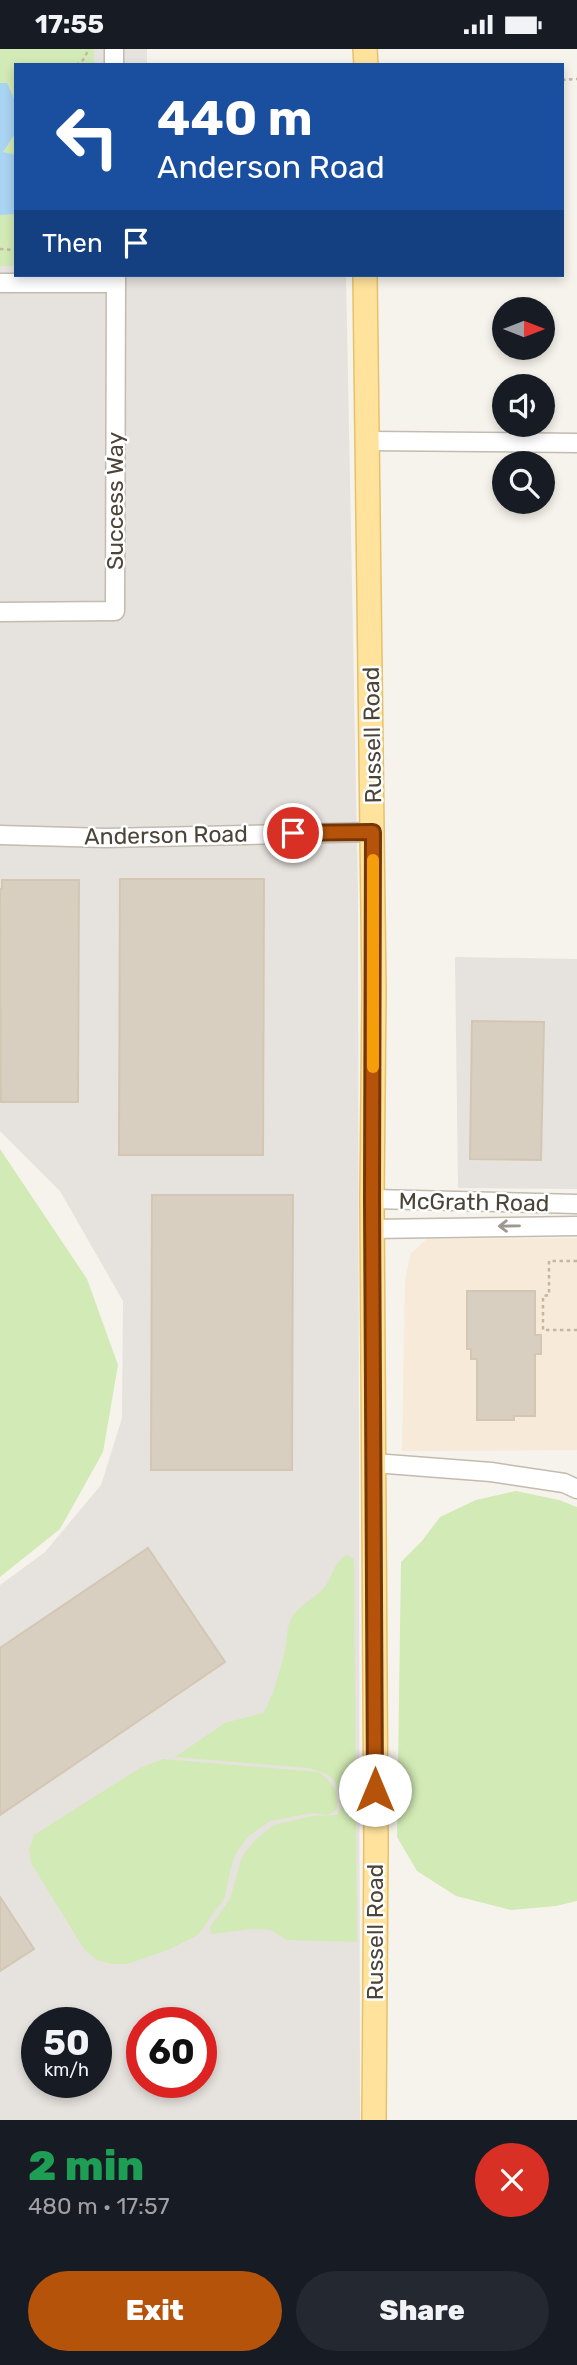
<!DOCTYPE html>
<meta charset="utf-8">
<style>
body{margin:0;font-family:Rubik,sans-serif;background:#242831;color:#f1f3f6;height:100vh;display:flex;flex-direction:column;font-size:26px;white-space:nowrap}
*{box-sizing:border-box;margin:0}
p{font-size:23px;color:#9ea1a6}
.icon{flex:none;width:38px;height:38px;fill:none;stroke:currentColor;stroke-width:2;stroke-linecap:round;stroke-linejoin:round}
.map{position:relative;height:2071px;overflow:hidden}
.details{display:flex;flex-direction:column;background:#171b24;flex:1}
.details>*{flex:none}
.top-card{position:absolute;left:14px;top:14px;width:550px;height:214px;border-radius:0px;box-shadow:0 4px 10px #0003;background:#1a4fa0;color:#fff;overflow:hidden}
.needle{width:46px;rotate:90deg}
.fabs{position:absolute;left:492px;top:248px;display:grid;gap:14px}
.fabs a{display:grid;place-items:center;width:63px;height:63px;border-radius:50%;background:#171b24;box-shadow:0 4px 10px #0003;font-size:35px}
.speed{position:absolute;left:21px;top:1958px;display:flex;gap:14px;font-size:35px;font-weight:700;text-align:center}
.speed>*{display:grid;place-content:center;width:91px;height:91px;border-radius:50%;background:#171b24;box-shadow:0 4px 10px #0003;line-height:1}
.speed small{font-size:18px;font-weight:400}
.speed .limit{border:10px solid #d22;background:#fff;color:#111}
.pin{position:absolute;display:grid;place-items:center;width:60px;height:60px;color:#fff;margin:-30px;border:4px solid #fff;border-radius:50%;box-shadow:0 2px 7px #0007}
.me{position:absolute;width:77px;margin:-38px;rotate:0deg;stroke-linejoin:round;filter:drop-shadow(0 0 5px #0008)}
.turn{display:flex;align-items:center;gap:24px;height:147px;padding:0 28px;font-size:32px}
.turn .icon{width:91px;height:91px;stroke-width:2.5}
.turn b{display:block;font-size:49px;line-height:60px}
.then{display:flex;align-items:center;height:66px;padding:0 28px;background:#0003;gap:14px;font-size:26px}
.round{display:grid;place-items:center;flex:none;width:74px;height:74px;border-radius:37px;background:#242831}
.overview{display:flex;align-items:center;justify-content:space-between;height:119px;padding:0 28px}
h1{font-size:42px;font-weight:800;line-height:52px;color:#1e9e55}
.button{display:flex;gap:14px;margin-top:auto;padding:14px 28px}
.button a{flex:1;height:80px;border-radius:42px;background:#b45309;color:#fff;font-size:28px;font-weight:800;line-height:80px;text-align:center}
.button a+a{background:#242831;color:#f1f3f6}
.status{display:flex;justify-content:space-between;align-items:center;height:49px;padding:0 35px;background:#171b24;direction:ltr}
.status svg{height:19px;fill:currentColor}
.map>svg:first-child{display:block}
.commercial{fill:#f7ead8}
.industrial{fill:#e6e2dd;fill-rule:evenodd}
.green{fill:#d2eab5}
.water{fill:#a9d4f2}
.building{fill:#d8cfc1;stroke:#d3c7b4;stroke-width:2}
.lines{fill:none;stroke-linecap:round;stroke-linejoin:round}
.minor-casing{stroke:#c2bbae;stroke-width:21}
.major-casing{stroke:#e6c16a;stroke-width:26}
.path{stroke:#c4b79f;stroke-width:2.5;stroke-dasharray:3.5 3.5;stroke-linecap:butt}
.minor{stroke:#fff;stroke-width:18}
.major{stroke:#ffe39c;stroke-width:23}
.oneway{stroke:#9c9892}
.route-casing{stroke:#753606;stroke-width:18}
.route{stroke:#b45309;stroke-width:12}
.slow{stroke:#f59e0b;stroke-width:12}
.labels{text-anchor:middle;stroke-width:5;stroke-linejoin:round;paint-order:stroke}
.street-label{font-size:23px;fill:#4b4439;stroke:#fff}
</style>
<div class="status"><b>17:55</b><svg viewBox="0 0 49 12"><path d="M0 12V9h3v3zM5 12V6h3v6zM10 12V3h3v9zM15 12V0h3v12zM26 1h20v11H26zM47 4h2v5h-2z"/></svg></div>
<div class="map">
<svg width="577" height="2071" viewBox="0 0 577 2071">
<rect width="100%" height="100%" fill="#f6f3ec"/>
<path class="commercial" d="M 577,1189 L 577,1401 L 402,1402 L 405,1230 L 411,1204 L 427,1190 Z"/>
<g class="industrial">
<path d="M 0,0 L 147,0 L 147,16 L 16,16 L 16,226 L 346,226 L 358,845 L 360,2071 L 0,2071 L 0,1536 L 45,1503 L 101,1436 L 122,1369 L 123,1252 L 60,1142 L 0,1082 ZM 37,1974 L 96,1974 L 96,2034 L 37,2034 ZM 142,1974 L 201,1974 L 201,2034 L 142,2034 Z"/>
<path d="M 455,908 L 577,910 L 577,1140 L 458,1139 Z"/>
</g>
<g class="green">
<path d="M 0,0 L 94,0 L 94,16 L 16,16 L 16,217 L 0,217 Z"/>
<path d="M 0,1100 L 87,1230 L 118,1316 L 103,1403 L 60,1480 L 0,1528 Z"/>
<path d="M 516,1442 L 559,1451 L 577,1458 L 577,1852 L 556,1857 L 511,1861 L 456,1847 L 417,1822 L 397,1788 L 401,1513 L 422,1492 L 440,1468 L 476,1451 Z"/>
<path d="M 347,1506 L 354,1510 L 357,1893 L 287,1891 L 270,1881 L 253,1880 L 211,1885 L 210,1878 L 230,1850 L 242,1808 L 254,1792 L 274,1776 L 312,1767 L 337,1766 L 342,1756 C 336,1730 335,1726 309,1719 L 175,1708 L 225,1674 L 263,1664 C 273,1650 282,1614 286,1597 C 287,1589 287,1577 291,1570 C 297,1558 313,1550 323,1540 C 334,1528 330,1517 347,1506 Z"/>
<path d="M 163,1710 L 319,1723 C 332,1734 341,1743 336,1761 L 328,1766 L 313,1764 L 270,1772 L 249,1787 L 236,1804 L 230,1822 L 225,1848 L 198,1886 L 168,1901 L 127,1915 L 112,1915 L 97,1911 L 84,1900 L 31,1814 L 29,1800 L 34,1786 L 140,1719 Z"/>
</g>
<path class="water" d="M 0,34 L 7,34 L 16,54 L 16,83 L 3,103 L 16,106 L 16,165 L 0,166 Z"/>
<g class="building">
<path d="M 120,830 L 264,830 L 263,1106 L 119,1106 Z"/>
<path d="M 2,831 L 79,831 L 78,1053 L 1,1053 L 0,840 L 2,840 Z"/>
<path d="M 472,972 L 544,973 L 541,1111 L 470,1110 Z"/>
<path d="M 152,1146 L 293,1146 L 292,1421 L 151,1421 Z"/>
<path d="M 467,1242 L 535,1242 L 535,1286 L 541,1286 L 541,1305 L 535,1305 L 535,1367 L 514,1367 L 514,1371 L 477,1371 L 477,1310 L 471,1310 L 471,1300 L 467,1300 Z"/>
<path d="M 148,1499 L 225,1613 L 0,1766 L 0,1599 Z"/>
<path d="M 0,1848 L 34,1900 L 0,1922 Z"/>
</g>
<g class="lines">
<defs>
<g id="minor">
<path d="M 114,0 L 114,16"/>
<path d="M 0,234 L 116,234"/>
<path d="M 369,392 L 577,394"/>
<path d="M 0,563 L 115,562 L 116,226"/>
<path d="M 0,786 L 106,789 L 373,783"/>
<path d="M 372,1150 L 577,1155"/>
<path d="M 372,1180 L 577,1177"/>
<path d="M 374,1414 L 491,1423 L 564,1434 L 577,1440"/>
</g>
<g id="major">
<path d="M 365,0 L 366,16"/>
<path d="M 365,226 L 374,942 L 372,1150 L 376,1795 L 374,2071"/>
</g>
</defs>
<use href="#minor" class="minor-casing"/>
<use href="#major" class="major-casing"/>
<g class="path">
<path d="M 76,16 L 83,11 L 89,0"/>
<path d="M 562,31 L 577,30"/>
<path d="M 0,200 L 16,201"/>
<path d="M 577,1212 L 549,1212 L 549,1246 L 543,1247 L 543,1281 L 577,1281"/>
</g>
<use href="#minor" class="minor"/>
<use href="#major" class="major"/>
</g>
<defs><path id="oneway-shaft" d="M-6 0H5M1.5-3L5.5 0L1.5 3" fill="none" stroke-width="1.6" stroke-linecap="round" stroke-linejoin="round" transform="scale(1.75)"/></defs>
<use class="oneway" href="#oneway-shaft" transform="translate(509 1177) rotate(179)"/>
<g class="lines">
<defs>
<path id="route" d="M 293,784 L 373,783 L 372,1150 L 375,1741"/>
</defs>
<use href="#route" class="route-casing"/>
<use href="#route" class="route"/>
<path class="slow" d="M 373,1018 L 373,811"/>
</g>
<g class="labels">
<g class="street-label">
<text transform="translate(115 452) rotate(-90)" y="8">Success Way</text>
<text transform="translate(372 686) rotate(-91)" y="8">Russell Road</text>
<text transform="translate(166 786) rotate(-1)" y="8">Anderson Road</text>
<text transform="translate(474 1153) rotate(1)" y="8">McGrath Road</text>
<text transform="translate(375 1883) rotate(-90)" y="8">Russell Road</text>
</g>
</g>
</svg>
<div class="fabs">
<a><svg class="needle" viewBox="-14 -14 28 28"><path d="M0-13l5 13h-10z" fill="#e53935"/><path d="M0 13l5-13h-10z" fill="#9ea1a6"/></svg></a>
<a><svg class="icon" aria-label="sound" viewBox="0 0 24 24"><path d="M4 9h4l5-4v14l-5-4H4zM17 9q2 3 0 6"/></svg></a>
<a><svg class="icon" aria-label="search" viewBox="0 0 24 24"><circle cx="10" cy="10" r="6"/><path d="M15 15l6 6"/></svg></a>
</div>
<div class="speed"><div>50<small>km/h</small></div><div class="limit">60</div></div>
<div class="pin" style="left:293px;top:784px;background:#d93025"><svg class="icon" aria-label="arrive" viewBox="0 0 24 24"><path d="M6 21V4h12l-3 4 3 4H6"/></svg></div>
<svg class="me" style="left:375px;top:1741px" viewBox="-20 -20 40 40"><circle r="19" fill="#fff"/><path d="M0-13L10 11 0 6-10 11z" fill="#b45309"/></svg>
<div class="top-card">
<div class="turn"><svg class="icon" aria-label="left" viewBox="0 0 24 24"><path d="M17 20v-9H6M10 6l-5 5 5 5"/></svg><div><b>440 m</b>Anderson Road</div></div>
<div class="then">Then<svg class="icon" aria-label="arrive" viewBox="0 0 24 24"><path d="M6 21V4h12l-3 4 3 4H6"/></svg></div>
</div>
</div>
<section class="details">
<div class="overview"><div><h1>2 min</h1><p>480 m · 17:57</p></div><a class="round" style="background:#d93025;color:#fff"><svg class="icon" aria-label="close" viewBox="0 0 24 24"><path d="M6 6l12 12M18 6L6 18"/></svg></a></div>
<div class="button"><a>Exit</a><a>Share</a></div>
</section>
